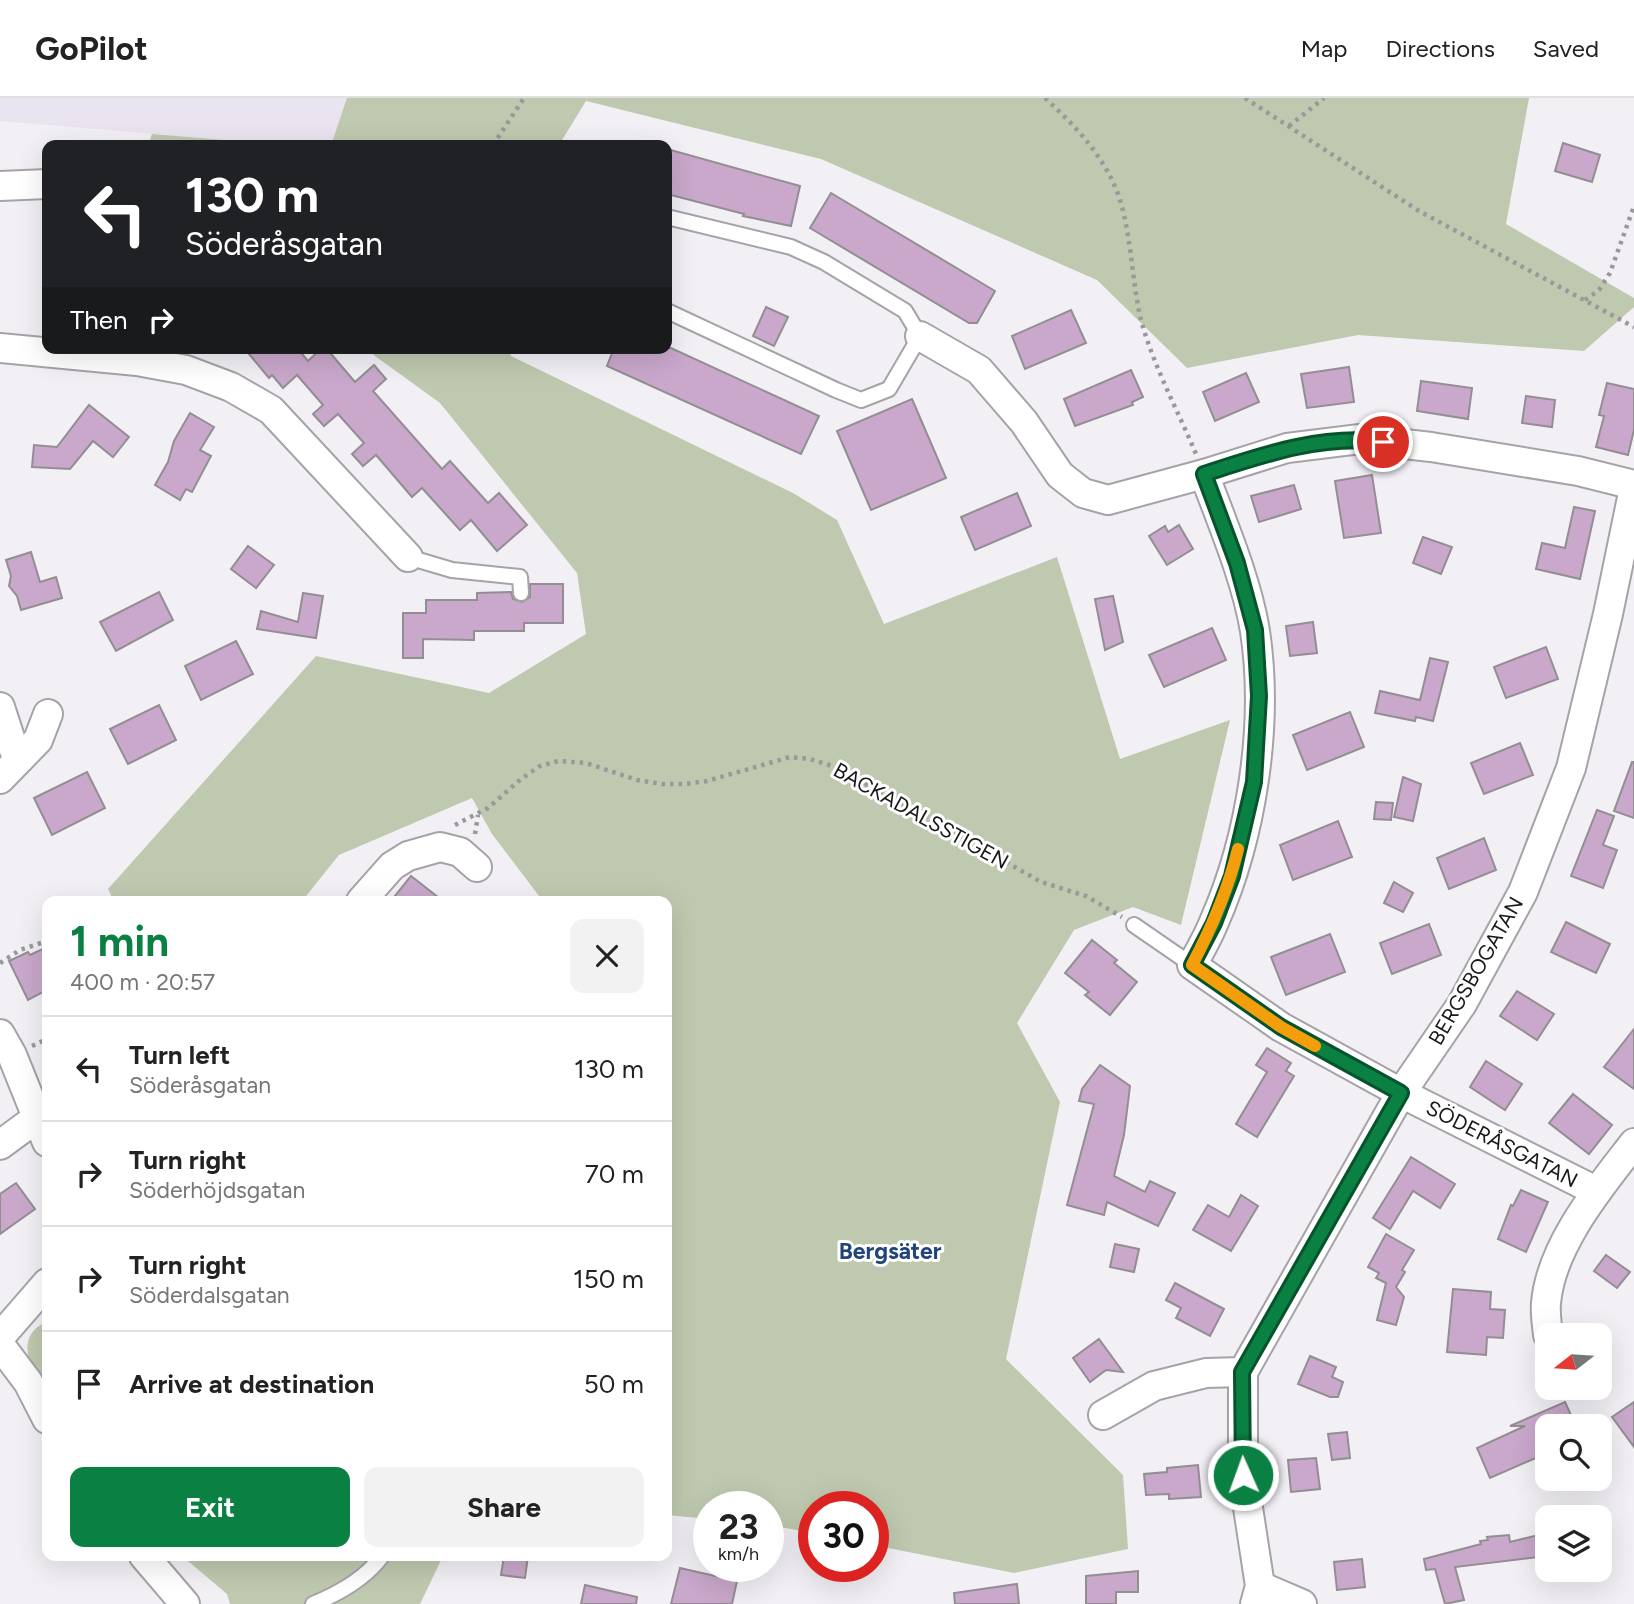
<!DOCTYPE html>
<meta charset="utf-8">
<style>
body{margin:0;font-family:Figtree,sans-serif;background:#f2f2f2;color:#222;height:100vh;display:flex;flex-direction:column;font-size:26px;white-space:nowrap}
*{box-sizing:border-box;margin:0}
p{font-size:23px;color:#767676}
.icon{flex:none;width:38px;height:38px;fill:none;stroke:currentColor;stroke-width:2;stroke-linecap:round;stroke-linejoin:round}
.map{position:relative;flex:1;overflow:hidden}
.panel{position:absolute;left:42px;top:798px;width:630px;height:665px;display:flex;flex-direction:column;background:#fff;border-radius:14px;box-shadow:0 7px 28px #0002}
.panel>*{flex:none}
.top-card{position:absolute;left:42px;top:42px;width:630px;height:214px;border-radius:14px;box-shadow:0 7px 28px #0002;background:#202124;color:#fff;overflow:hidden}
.needle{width:46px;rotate:253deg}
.tools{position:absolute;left:1535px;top:1225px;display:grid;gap:14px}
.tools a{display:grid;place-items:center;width:77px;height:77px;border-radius:14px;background:#fff;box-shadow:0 7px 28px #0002;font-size:35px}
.speed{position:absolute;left:693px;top:1393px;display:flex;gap:14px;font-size:35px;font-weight:700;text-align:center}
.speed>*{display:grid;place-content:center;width:91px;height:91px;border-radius:50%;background:#fff;box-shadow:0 7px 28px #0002;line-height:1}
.speed small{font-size:18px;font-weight:400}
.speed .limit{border:10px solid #d22;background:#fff;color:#111}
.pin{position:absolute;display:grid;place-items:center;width:60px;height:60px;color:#fff;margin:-30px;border:4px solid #fff;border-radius:50%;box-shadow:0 2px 7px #0007}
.me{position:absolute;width:77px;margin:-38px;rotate:358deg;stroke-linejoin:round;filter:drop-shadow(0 0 5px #0008)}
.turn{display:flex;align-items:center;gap:24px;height:147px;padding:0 28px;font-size:32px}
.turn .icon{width:91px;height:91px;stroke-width:2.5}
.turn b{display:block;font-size:49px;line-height:60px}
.then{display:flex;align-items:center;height:66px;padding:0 28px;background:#0003;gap:14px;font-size:26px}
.round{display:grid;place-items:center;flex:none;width:74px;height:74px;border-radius:14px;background:#f2f2f2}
.summary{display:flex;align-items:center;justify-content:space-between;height:119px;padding:0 28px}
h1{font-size:42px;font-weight:700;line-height:52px;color:#0b8043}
.button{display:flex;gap:14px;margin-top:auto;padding:14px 28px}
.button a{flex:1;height:80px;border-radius:14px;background:#0b8043;color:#fff;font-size:28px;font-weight:700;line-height:80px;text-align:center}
.button a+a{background:#f2f2f2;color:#222}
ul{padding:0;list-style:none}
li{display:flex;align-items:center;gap:21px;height:105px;padding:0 28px;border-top:2px solid #e0e0e0}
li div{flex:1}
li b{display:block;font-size:26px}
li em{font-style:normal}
header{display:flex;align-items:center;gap:42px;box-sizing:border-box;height:98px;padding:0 35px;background:#fff;border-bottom:2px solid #e0e0e0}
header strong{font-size:33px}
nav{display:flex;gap:38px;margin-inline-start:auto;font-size:24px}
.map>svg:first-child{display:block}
.built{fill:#e9e4f0}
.green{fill:#bec9af}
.building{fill:#c9a8cb;stroke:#928e92;stroke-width:2}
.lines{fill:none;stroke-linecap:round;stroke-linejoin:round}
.lane-casing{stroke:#a5a3a8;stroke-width:18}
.street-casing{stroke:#a5a3a8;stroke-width:32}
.path{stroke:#99989b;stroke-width:4.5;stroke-dasharray:3.5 5;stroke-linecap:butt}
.lane{stroke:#fff;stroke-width:14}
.street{stroke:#fff;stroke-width:28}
.route-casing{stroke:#07532c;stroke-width:18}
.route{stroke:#0b8043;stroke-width:12}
.slow{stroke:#f59e0b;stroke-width:12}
.labels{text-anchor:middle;stroke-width:6;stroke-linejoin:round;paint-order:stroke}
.street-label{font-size:21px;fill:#181819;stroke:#fff}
.neighbourhood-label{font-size:23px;font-weight:bold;fill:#21447a;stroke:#fff}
</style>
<header>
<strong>GoPilot</strong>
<nav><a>Map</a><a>Directions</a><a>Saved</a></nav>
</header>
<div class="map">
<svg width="1634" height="1506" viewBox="0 0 1634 1506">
<rect width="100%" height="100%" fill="#f2f0f5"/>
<path class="built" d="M 0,0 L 347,0 L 331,47 L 285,47 L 0,23 Z"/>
<g class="green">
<path d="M 347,0 L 1529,0 L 1506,126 L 1634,200 L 1634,209 L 1584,253 L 1358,237 L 1187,270 L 1097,182 L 821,61 L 586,3 L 559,47 L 331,47 Z"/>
<path d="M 152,36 L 285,47 L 148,47 Z"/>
<path d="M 364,250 L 509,250 L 511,258 L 793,395 L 837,422 L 884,526 L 1057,459 L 1120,661 L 1230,622 L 1181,827 L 1133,809 L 1074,832 L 1017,925 L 1060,1004 L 1006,1261 L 1123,1377 L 1128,1451 L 1014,1475 L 873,1447 L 873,1409 L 814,1409 L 814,1435 L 768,1427 L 768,1409 L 709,1409 L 709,1421 L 667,1417 L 667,803 L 561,803 L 539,798 L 492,736 L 472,700 L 339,757 L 302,803 L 114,803 L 108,791 L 316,558 L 489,595 L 586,536 L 577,475 L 440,305 Z"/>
<path d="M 42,1226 L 47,1232 L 47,1263 L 45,1268 L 47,1270 L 47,1300 C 36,1277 12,1244 42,1226 Z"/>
<path d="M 182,1458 L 443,1458 L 420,1506 L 230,1506 L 227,1496 Z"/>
</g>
<g class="building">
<path d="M 1563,45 L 1600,57 L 1592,84 L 1555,73 Z"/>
<path d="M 667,51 L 800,88 L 791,128 L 743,118 L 744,116 L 667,96 Z"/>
<path d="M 831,95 L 995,193 L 977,225 L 969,225 L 810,130 Z"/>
<path d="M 766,209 L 788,219 L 774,248 L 753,238 Z"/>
<path d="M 1071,212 L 1086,245 L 1025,271 L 1012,238 Z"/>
<path d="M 244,250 L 297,250 L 308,263 L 322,250 L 326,250 L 355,284 L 374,267 L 386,281 L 373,293 L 442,371 L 450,363 L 488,405 L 499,395 L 527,427 L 497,453 L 471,422 L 460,432 L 422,390 L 412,399 L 376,357 L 363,368 L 352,356 L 364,345 L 338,316 L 324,328 L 313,316 L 323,307 L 297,277 L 283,290 L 272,277 L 269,280 Z"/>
<path d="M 614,250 L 671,250 L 819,318 L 801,356 L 607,268 Z"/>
<path d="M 1349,269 L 1354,304 L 1307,310 L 1301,276 Z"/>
<path d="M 1131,272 L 1143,299 L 1132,304 L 1133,307 L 1075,328 L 1064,301 Z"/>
<path d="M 1246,275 L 1259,304 L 1215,323 L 1203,294 Z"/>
<path d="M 1421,283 L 1472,290 L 1468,321 L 1417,313 Z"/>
<path d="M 1607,285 L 1634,291 L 1634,332 L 1628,357 L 1596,349 L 1604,318 L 1599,317 Z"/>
<path d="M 1526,298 L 1555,302 L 1552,329 L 1522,325 Z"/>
<path d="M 912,301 L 946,380 L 871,412 L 837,333 Z"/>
<path d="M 89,307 L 129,339 L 113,359 L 93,343 L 70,371 L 32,369 L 34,347 L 57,349 Z"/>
<path d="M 190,315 L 214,329 L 200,352 L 211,358 L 192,394 L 186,391 L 180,402 L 155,387 L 168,364 L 174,343 Z"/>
<path d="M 1372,377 L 1381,435 L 1344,440 L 1335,383 Z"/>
<path d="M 1294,387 L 1301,411 L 1259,424 L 1251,398 Z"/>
<path d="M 1017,395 L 1031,428 L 975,452 L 961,419 Z"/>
<path d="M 1574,409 L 1595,413 L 1580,481 L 1536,471 L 1542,445 L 1565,450 Z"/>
<path d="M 1179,427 L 1193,451 L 1167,467 L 1149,438 L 1165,428 L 1168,434 Z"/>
<path d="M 1423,439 L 1452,449 L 1441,476 L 1413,465 Z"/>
<path d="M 248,448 L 274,467 L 256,490 L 231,471 Z"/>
<path d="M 31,454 L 40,484 L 56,479 L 62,500 L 21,512 L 17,498 L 9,488 L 11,478 L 6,462 Z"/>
<path d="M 530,486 L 563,486 L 563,525 L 524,525 L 524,533 L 474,533 L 474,542 L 423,541 L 423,560 L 403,560 L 403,515 L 426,515 L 426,502 L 477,502 L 477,495 L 511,494 L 513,501 L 522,504 L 530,499 Z"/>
<path d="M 159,494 L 173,522 L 116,553 L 100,524 Z"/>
<path d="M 303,495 L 323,498 L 316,540 L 257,531 L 261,513 L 298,524 Z"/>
<path d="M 1113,498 L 1123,544 L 1105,552 L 1095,501 Z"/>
<path d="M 1313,524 L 1317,555 L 1290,558 L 1286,528 Z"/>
<path d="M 1212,530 L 1226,562 L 1164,589 L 1149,557 Z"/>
<path d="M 236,543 L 253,576 L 201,602 L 185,568 Z"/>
<path d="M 1546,549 L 1558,581 L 1506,600 L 1494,569 Z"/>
<path d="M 1430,560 L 1448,564 L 1433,623 L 1416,619 L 1415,623 L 1375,615 L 1380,593 L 1420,602 Z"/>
<path d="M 159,607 L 176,642 L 128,666 L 110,631 Z"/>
<path d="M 1350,614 L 1364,649 L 1307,672 L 1293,637 Z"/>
<path d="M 1520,645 L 1533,677 L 1484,696 L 1471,665 Z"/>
<path d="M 1632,664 L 1634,664 L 1634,720 L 1614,713 Z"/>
<path d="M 87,674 L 105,710 L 52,737 L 34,700 Z"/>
<path d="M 1403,679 L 1421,686 L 1413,723 L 1394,719 Z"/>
<path d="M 1376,704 L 1393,705 L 1391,722 L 1374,721 Z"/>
<path d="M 1597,712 L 1614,718 L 1603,747 L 1617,752 L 1603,790 L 1571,778 Z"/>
<path d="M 1338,723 L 1352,759 L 1293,782 L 1280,747 Z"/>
<path d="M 1484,740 L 1496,772 L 1449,791 L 1437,760 Z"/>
<path d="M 411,778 L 443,803 L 391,803 Z"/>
<path d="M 1394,784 L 1413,795 L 1403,814 L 1384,805 Z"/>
<path d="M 1566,824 L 1610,846 L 1596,875 L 1551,854 Z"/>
<path d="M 1429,826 L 1441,857 L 1392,876 L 1380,845 Z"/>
<path d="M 1330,836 L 1345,874 L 1286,897 L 1271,859 Z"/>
<path d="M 1092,842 L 1117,862 L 1114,865 L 1137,884 L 1110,917 L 1085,897 L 1089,894 L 1065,875 Z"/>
<path d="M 47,849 L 47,892 L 28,902 L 9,863 L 28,854 L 30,857 Z"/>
<path d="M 1517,893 L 1554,916 L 1537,942 L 1500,918 Z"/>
<path d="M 1634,931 L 1634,991 L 1604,969 Z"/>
<path d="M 1267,950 L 1291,965 L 1286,973 L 1294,978 L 1257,1039 L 1236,1026 L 1267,974 L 1256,967 Z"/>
<path d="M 1486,963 L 1522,986 L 1505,1012 L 1470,989 Z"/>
<path d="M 1100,967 L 1130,988 L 1124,1037 L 1114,1078 L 1145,1094 L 1150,1083 L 1175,1095 L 1158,1128 L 1107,1104 L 1104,1117 L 1067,1107 L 1094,1006 L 1079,1003 L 1082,991 Z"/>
<path d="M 1573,996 L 1612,1027 L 1589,1056 L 1549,1025 Z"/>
<path d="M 1411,1059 L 1455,1086 L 1440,1110 L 1413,1093 L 1390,1131 L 1373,1120 Z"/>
<path d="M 16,1085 L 35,1111 L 0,1136 L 0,1096 Z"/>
<path d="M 1521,1092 L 1548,1104 L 1526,1154 L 1498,1141 L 1511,1107 L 1513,1108 Z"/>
<path d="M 1241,1097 L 1258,1108 L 1231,1153 L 1193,1132 L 1208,1107 L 1229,1119 Z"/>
<path d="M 1386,1136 L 1414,1152 L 1402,1172 L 1405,1174 L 1396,1189 L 1404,1199 L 1396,1227 L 1377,1222 L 1386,1185 L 1376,1180 L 1379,1175 L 1368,1169 Z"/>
<path d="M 1115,1146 L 1139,1151 L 1134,1174 L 1110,1169 Z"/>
<path d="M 1606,1157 L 1630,1174 L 1617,1190 L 1594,1173 Z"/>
<path d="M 1175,1185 L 1224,1211 L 1210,1238 L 1176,1220 L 1181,1210 L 1166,1202 Z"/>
<path d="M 1453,1191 L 1491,1194 L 1490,1211 L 1505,1212 L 1503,1240 L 1487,1239 L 1486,1257 L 1447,1254 Z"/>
<path d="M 1099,1241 L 1123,1274 L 1106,1272 L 1090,1284 L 1073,1260 Z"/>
<path d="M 1310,1258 L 1336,1269 L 1332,1279 L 1343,1284 L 1338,1299 L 1330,1299 L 1298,1286 Z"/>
<path d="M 1565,1304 L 1576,1328 L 1547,1328 L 1547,1355 L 1490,1380 L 1477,1350 L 1525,1328 L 1510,1328 Z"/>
<path d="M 1634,1304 L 1634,1349 L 1612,1319 Z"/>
<path d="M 1347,1334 L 1350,1360 L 1332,1362 L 1328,1336 Z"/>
<path d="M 1316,1360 L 1320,1391 L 1291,1394 L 1288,1362 Z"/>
<path d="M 1198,1367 L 1201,1399 L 1169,1401 L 1169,1396 L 1146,1397 L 1144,1376 L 1167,1374 L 1167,1370 Z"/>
<path d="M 1543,1436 L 1547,1458 L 1455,1469 L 1464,1502 L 1445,1506 L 1435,1471 L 1426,1472 L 1424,1461 L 1481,1446 L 1480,1443 L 1488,1442 L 1487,1439 L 1509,1437 L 1510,1444 Z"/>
<path d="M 504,1458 L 528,1458 L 525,1480 L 501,1477 Z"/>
<path d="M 1362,1461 L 1365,1489 L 1337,1492 L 1334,1464 Z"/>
<path d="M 680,1470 L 737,1483 L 732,1506 L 671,1506 Z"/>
<path d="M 1138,1473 L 1138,1494 L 1116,1494 L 1116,1506 L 1086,1506 L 1086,1478 Z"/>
<path d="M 1017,1486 L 1019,1506 L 955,1506 L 954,1495 Z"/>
<path d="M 585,1487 L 637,1499 L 636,1506 L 581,1506 Z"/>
</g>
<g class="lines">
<defs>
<g id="lane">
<path d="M 667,119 L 791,149 L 824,164 L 905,213 L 920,238 L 889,291 L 861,302 L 836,292 L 667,213"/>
<path d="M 408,459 L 452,472 L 520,479 L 521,495"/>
<path d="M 1134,827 L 1192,867"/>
<path d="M 313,1506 C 340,1495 365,1481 382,1458"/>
</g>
<g id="street">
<path d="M 0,88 L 47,86"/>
<path d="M 920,238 L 979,272 L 1024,324 L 1060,377 L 1083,395 L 1108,402 L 1204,376 L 1287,350 L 1360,341 L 1431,349 L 1578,373 L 1634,387"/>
<path d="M 0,250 L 137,263 L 186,272 L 231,289 L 271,312 L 408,459"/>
<path d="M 1204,376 C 1222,424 1247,483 1255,533 C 1269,626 1252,738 1214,824 C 1208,839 1200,853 1192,867 L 1281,929 L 1401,995 L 1596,1093"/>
<path d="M 0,609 L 14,652 L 20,660"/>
<path d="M 0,681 L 38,642 L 48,616"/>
<path d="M 361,803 L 392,768 L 408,758 L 440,749 L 460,754 L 477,769"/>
<path d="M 0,936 L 12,957 L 47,1044"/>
<path d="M 0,1047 L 38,1019"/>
<path d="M 1548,1237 C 1547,1227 1545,1215 1546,1205 C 1551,1147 1600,1089 1634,1045"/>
<path d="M 0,1239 L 47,1185"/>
<path d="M 0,1247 L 28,1284 L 47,1321"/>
<path d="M 1103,1317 L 1154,1288 L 1206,1275 L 1243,1274"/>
<path d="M 144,1458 L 185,1506"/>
<path d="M 1260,1488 L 1302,1506"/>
<path d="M 1255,1506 L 1260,1488 L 1243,1377 L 1243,1274 L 1401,995 L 1462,906 L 1523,794 L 1571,670 L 1608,516 L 1634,390"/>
</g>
</defs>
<use href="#lane" class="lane-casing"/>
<use href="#street" class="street-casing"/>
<g class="path">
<path d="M 1045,0 C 1081,33 1114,69 1124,117 C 1132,152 1133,188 1141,222 C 1153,267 1178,313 1196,356"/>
<path d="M 1245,0 L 1419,113 L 1634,229"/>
<path d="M 1289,28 L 1324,0"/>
<path d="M 493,47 L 524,0"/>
<path d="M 1585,202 L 1599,192 L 1610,175 L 1634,108"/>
<path d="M 455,727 L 488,710 L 521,681 L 540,668 L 558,663 L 586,665 L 637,682 L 662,686 L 685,686 L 707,683 L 790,659 L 810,661 L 832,668 L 929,720 L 1041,784 L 1086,798 L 1122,819"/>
<path d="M 475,736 L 478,717"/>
<path d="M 0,865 L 20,852 L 47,843"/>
<path d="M 32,948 L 47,941"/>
</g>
<use href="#lane" class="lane"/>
<use href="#street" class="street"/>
</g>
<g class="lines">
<defs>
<path id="route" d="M 1243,1377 L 1242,1274 L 1401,995 L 1281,929 L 1192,867 L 1214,825 L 1232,778 L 1254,684 L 1259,598 L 1255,532 L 1237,465 L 1204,376 C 1262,357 1322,336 1383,344"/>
</defs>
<use href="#route" class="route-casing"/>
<use href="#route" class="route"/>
<path class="slow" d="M 1238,751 C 1228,792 1212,829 1192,867 L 1281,929 L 1315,948"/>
</g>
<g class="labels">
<g class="street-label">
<text transform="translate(921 718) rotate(29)" y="7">BACKADALSSTIGEN</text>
<text transform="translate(1476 873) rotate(-60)" y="7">BERGSBOGATAN</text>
<text transform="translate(1502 1046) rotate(27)" y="7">SÖDERÅSGATAN</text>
</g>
<g class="neighbourhood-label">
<text x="890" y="1161">Bergsäter</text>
</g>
</g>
</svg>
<div class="tools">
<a><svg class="needle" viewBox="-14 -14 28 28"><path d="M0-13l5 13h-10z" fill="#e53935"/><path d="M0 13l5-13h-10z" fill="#767676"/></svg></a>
<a><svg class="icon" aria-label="search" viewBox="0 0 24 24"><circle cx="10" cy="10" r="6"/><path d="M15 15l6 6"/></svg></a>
<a><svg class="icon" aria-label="layers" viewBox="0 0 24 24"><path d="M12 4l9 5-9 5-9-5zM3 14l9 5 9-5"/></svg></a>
</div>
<div class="speed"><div>23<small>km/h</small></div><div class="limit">30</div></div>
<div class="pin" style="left:1383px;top:344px;background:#d93025"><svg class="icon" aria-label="arrive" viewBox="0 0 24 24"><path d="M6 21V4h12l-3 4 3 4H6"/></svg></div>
<svg class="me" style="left:1243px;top:1377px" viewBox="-20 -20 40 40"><circle r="17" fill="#0b8043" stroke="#fff" stroke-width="3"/><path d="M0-11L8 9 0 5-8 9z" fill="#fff"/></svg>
<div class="top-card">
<div class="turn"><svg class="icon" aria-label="left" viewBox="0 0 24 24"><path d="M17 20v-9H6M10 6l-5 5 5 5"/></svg><div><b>130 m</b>Söderåsgatan</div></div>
<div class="then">Then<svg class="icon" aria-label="right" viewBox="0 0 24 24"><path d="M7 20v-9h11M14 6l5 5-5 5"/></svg></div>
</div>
<section class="panel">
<div class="summary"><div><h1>1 min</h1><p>400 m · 20:57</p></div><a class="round"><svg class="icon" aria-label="close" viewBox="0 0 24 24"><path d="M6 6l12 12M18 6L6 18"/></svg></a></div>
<ul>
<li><svg class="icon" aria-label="left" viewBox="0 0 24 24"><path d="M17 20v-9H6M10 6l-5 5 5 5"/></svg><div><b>Turn left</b><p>Söderåsgatan</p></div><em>130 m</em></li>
<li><svg class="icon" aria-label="right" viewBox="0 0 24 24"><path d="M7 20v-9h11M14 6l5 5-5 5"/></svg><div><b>Turn right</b><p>Söderhöjdsgatan</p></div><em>70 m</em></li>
<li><svg class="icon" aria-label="right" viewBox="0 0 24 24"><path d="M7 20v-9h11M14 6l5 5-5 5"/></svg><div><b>Turn right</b><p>Söderdalsgatan</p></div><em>150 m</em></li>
<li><svg class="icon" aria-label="arrive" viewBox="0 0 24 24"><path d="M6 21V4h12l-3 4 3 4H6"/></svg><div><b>Arrive at destination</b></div><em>50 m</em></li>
</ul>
<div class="button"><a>Exit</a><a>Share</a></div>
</section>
</div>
